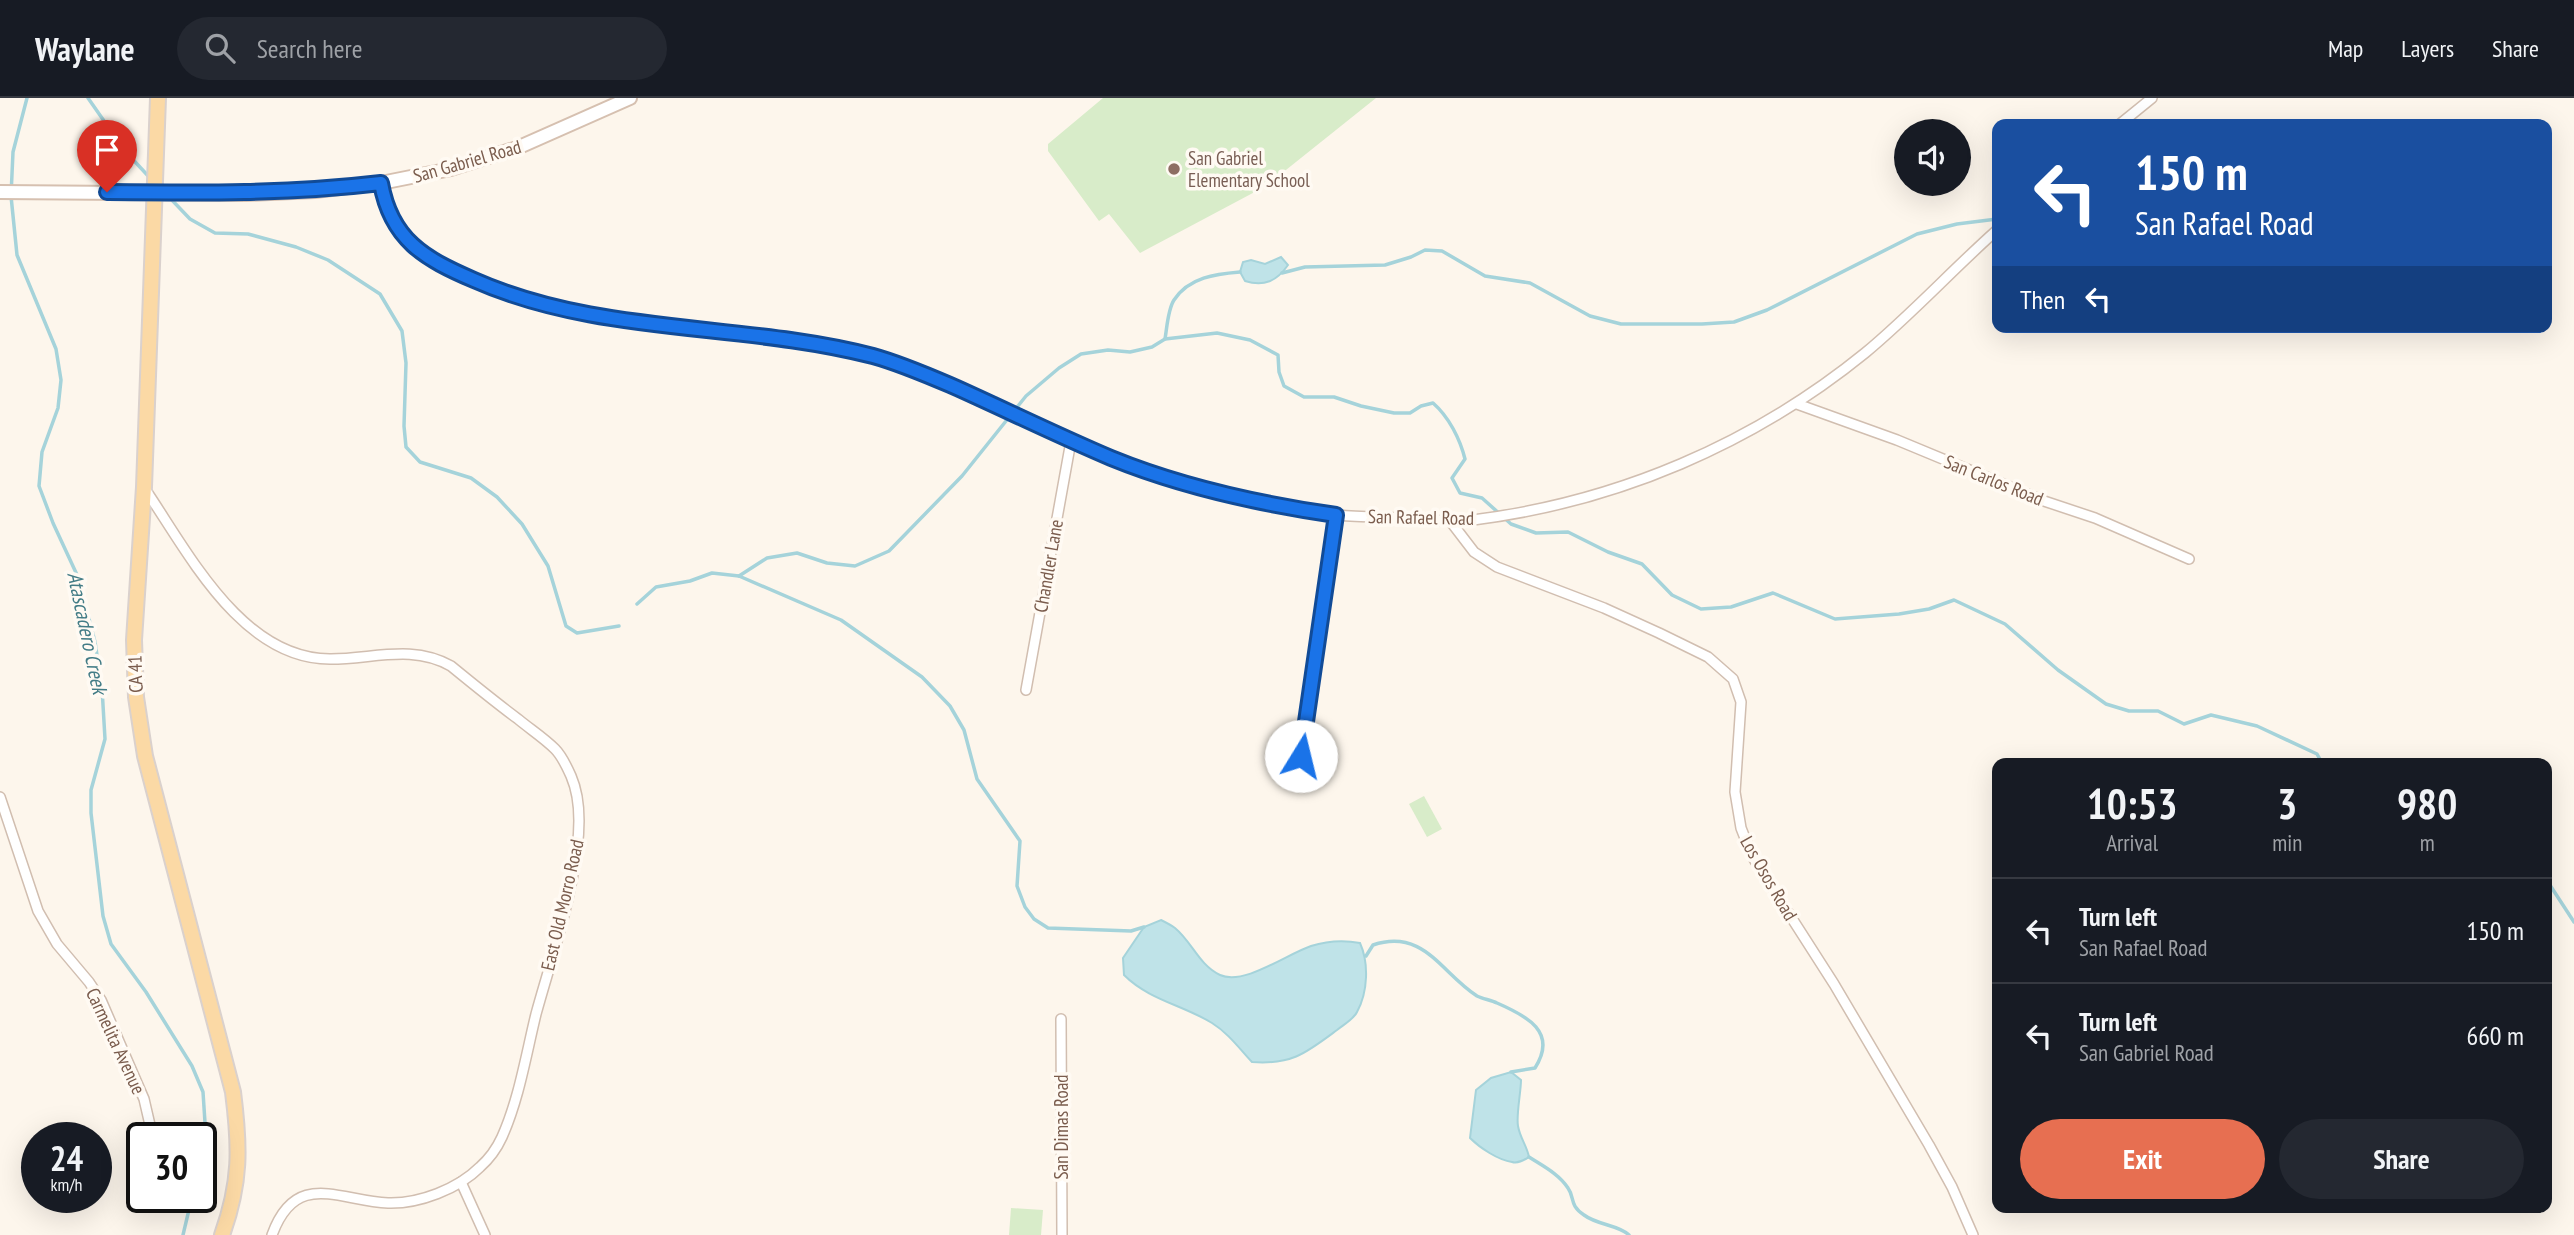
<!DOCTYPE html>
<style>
body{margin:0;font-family:"PT Sans Narrow",sans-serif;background:#242831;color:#f1f3f6;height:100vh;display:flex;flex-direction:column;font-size:26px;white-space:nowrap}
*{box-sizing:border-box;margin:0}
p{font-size:23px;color:#9ea1a6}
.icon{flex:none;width:38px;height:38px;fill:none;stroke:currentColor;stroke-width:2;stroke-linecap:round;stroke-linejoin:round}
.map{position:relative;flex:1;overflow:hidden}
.panel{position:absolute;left:1992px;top:660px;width:560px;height:455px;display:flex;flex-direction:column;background:#171b24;border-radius:14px;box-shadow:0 7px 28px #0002}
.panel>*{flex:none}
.hud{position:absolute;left:1992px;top:21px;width:560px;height:214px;border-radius:14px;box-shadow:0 7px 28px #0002;background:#1a4fa0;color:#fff;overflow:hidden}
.tools{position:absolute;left:1894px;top:21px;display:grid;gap:14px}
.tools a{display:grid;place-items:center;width:77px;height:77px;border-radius:50%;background:#171b24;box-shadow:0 7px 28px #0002;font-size:35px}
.speed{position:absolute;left:21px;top:1024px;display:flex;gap:14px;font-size:35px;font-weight:700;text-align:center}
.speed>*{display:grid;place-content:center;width:91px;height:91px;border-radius:50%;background:#171b24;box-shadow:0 7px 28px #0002;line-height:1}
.speed small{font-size:18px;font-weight:400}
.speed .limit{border:4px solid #111;border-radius:10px;background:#fff;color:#111}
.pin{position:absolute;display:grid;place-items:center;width:60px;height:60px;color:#fff;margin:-72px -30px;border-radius:50% 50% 50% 0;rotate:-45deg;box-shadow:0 0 7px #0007}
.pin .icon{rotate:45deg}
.me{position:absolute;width:77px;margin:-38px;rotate:9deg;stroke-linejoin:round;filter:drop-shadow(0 0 5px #0008)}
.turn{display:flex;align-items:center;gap:24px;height:147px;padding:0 28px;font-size:32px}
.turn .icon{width:91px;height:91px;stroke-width:2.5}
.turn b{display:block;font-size:49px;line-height:60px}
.then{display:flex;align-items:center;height:66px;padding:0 28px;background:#0003;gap:14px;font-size:26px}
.eta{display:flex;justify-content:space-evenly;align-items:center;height:119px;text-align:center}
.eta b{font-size:42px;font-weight:800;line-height:49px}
.button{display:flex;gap:14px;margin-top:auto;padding:14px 28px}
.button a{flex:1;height:80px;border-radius:42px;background:#e76f51;color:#fff;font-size:28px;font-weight:800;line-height:80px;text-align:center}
.button a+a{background:#242831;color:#f1f3f6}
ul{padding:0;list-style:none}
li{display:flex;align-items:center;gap:21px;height:105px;padding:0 28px;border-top:2px solid #363941}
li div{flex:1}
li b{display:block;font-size:26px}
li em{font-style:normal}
header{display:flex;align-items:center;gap:42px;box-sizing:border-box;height:98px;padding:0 35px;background:#171b24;border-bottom:2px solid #363941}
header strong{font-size:33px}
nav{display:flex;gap:38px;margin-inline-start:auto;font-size:24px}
.search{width:490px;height:63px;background:#242831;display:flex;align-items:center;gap:18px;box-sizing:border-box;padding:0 24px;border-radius:38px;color:#9ea1a6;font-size:26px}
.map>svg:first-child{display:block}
.green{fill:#d8ecc9}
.water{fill:#bfe3e8;stroke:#a5d3da;stroke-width:2}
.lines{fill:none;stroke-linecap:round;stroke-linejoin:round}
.stream{stroke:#a5d3da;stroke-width:3.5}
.street-casing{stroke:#d1beb0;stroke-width:12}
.secondary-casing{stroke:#d6c0b0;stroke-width:16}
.primary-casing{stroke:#dad1cd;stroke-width:18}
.street{stroke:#fff;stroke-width:9}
.secondary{stroke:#fff;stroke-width:12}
.primary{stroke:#fbd9a5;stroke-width:14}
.route-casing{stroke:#114b97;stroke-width:18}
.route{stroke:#1a73e8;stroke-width:12}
.education-dot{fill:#8d6e63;stroke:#fffaf3;stroke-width:2.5}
.labels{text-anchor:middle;stroke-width:7;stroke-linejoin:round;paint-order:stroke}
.education-label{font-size:19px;fill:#785e54;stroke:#fffaf3;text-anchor:start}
.street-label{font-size:19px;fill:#7a5c4d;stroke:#fffaf3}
.water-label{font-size:21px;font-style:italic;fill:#437c86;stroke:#fffaf3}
</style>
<header>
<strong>Waylane</strong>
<div class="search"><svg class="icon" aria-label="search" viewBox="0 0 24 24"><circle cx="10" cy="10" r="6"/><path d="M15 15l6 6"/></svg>Search here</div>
<nav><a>Map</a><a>Layers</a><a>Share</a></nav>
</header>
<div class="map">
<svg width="2574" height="1137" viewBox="0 0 2574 1137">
<rect width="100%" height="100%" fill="#fdf6ec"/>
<g class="green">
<path d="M 1103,0 L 1376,0 L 1266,88 L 1140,155 L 1109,116 L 1099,123 L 1048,53 L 1048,46 Z"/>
<path d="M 1424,698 L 1442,731 L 1427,739 L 1409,706 Z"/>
<path d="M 1011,1110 L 1043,1112 L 1041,1137 L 1009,1137 Z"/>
</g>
<g class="water">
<path d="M 1281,159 L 1288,167 C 1277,183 1264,189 1245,183 L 1240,174 L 1243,164 L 1251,162 L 1265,166 Z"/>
<path d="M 1161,822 C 1165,824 1171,827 1175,830 C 1192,844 1199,867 1220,877 C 1244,888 1287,856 1311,848 C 1327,843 1344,842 1360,845 C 1369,865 1368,894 1357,914 C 1354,921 1343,927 1337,932 C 1306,955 1292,967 1252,964 C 1239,950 1228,935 1212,925 C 1183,907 1149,902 1124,877 L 1123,860 L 1144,829 Z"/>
<path d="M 1511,974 L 1521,982 C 1521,994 1516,1017 1518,1028 C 1520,1040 1527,1048 1529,1059 C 1524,1062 1518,1066 1512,1064 C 1498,1062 1480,1050 1470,1040 L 1476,992 L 1491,980 Z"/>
</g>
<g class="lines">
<g class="stream">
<path d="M 27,0 L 13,54 L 11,98 L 17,157 L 56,251 L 61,282 L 58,310 L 42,354 L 39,388 L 53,425 L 78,479 L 95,544 L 102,590 L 105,641 L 91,692 L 91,715 L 103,818 L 111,846 L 146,894 L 192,968 L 203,994 L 206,1040 L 201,1059"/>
<path d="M 88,0 L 125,53 L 151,81"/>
<path d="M 169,99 L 190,121 L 215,135 L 248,136 L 296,149 L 328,162 L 380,196 L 402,233 L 406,265 L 404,328 L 406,349 L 420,364 L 471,380 L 497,399 L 522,426 L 548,468 L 566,528 L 577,535 L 619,528"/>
<path d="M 1282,175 L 1305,169 L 1385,167 L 1411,159 L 1425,152 L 1442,153 L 1485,178 L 1530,185 L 1590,218 L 1621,226 L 1702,226 L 1734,224 L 1767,212 L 1917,136 L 1957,126 L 1997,121"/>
<path d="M 1165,241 C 1167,229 1168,211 1174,202 C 1189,179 1216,176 1240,174"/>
<path d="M 739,478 L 767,460 L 797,455 L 827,465 L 855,468 L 889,453 L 962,378 L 1026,298 L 1059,270 L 1081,256 L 1108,252 L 1130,254 L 1152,249 L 1165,241 L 1217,235 L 1250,242 L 1278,257 L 1279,274 L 1284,288 L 1304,299 L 1334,299 L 1361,308 L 1394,315 L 1410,315 L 1421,308 L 1433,305 C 1449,319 1460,341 1465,361 L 1452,380 L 1460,395 L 1482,400 L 1511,426 L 1536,435 L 1568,434 L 1608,454 L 1642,466 L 1672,497 L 1701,511 L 1731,509 L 1773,495 L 1835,521 L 1899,516 L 1929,511 L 1954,502 L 2005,526 L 2058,572 L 2106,606 L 2129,613 L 2158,613 L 2184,626 L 2211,617 L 2257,628 L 2317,656 L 2322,665"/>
<path d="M 637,506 L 656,489 L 690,483 L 712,475 L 739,478 L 841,522 L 922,579 L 950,608 L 964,632 L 977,681 L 1020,743 L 1017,788 L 1025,809 L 1034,821 L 1048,830 L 1131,833 L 1144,829"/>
<path d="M 2546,781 L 2574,824"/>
<path d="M 1366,858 L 1373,847 C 1424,830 1441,875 1477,898 C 1483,901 1491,902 1497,905 C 1527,918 1558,934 1535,970 L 1511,974"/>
<path d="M 1529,1059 C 1543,1068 1559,1076 1568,1090 C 1575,1100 1569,1107 1584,1117 C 1597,1127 1619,1127 1629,1137"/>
<path d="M 183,1137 L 192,1099"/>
</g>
<defs>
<g id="street">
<path d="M 2120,26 L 2152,0"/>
<path d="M 381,85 C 391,142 426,162 475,183 C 601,237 741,224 872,258 C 941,276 1006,313 1071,342 C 1118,364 1165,378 1215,392 C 1255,403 1296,414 1338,417 C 1359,419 1380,419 1401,420 C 1425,421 1449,425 1473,422 C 1617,404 1753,346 1865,255 C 1911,217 1952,172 1997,132"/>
<path d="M 1797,306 L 1897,342 L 2044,403 L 2095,420 L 2189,461"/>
<path d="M 145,391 C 188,454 242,562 331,561 C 373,561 412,546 451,568 C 473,586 495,604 518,621 C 530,631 544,640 555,651 C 562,658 567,669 571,678 C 581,701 580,728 577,751 C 570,807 551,862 536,916 C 526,957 519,1001 502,1039 C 497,1050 489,1061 480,1069 C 458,1091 419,1106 388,1105 C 339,1103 296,1071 272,1137"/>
<path d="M 1451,424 L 1474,454 L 1497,469 L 1604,510 L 1659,535 L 1708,559 L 1733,581 L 1741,604 L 1735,694 L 1741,730 L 1752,758 L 1834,886 L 1929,1047 L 1952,1089 L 1973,1137"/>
<path d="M 1026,592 L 1071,343"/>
<path d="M 1301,658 L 1336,417"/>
<path d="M 0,699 L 38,813 L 57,846 L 89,884 L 101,902 L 144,1001 L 153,1040"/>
<path d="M 1061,921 L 1062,1137"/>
<path d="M 461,1084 L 485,1137"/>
<path d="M 138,1094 L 142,1088"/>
</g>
<path id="secondary" d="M 0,94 L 246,96 L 315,93 L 381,85 L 451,71 L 517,50 L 630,0"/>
<path id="primary" d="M 158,0 L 144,389 L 134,542 L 136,599 L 145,658 L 233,994 C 240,1049 241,1084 222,1137"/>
</defs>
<use href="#street" class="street-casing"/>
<use href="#secondary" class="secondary-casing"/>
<use href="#primary" class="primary-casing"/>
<use href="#street" class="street"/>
<use href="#secondary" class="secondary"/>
<use href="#primary" class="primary"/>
</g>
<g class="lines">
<defs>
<path id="route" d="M 107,94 C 200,95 288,96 381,85 C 391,142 425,161 474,182 C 600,238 742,224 873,258 C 902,266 929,278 957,290 C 1008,313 1059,338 1111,360 C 1182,389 1260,406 1336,417 L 1301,658"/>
</defs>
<use href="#route" class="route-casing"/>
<use href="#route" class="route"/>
</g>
<circle class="education-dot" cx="1174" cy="71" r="7"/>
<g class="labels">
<g class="education-label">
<text x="1188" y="67">San Gabriel<tspan x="1188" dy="22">Elementary School</tspan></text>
</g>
<g class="street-label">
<text transform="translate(467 63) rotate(-16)" y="7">San Gabriel Road</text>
<text transform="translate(1994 382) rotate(22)" y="7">San Carlos Road</text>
<text transform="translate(1421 419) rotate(1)" y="7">San Rafael Road</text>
<text transform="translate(1048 468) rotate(-80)" y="7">Chandler Lane</text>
<text transform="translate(135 576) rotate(-92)" y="7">CA 41</text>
<text transform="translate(1769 780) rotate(60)" y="7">Los Osos Road</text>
<text transform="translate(562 807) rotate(-77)" y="7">East Old Morro Road</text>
<text transform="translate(116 943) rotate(65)" y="7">Carmelita Avenue</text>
<text transform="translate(1061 1029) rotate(-90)" y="7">San Dimas Road</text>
</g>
<g class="water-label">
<text transform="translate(87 535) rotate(78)" y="7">Atascadero Creek</text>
</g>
</g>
</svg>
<div class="tools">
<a><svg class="icon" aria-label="sound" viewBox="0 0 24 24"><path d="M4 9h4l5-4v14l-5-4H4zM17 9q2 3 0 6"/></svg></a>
</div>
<div class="speed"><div>24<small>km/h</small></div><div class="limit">30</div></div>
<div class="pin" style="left:107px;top:94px;background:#d93025"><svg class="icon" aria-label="arrive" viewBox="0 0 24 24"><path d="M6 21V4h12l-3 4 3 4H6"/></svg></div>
<svg class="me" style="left:1301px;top:658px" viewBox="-20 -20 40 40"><circle r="19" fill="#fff"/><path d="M0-13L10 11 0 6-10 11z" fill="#1a73e8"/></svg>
<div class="hud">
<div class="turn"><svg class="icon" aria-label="left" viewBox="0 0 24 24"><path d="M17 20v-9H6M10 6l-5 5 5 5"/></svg><div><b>150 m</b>San Rafael Road</div></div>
<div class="then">Then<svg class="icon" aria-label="left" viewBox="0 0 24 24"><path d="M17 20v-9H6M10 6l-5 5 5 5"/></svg></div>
</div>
<section class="panel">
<div class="eta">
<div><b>10:53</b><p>Arrival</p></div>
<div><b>3</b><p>min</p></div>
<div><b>980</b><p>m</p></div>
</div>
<ul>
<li><svg class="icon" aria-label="left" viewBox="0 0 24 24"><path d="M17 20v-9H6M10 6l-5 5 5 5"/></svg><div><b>Turn left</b><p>San Rafael Road</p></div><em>150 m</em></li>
<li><svg class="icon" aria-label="left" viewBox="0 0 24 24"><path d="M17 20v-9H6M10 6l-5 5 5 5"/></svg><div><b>Turn left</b><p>San Gabriel Road</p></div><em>660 m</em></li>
</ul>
<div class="button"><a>Exit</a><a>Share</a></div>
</section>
</div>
